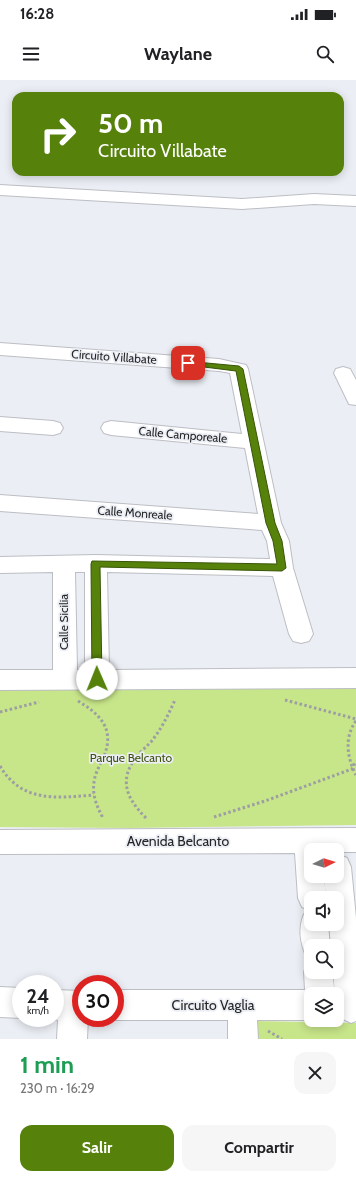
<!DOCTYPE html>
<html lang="es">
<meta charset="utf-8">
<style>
body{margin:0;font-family:Cabin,sans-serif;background:#f6f6f6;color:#202124;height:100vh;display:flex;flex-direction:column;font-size:15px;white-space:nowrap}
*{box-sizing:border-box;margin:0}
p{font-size:13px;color:#757577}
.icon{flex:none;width:22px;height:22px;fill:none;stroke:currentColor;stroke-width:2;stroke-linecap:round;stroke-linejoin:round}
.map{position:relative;height:959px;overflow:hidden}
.drawer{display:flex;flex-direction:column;background:#fff;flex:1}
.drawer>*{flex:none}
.hud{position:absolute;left:12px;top:12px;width:332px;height:84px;border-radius:12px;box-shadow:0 2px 10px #0003;background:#56820b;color:#fff;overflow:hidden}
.needle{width:26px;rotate:85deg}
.fabs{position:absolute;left:304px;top:763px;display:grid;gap:8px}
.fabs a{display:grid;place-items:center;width:40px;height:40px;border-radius:8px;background:#fff;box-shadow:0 2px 10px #0003;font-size:20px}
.speed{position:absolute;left:12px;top:895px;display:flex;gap:8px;font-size:20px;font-weight:700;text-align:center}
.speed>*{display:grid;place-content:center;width:52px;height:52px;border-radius:50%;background:#fff;box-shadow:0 2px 10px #0003;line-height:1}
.speed small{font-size:10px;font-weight:400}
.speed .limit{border:6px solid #d22;background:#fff;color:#111}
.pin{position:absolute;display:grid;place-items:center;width:34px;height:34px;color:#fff;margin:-17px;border-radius:8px;box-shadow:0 2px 6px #0006}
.me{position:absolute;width:44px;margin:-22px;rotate:359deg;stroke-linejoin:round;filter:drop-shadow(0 0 3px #0008)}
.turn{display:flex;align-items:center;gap:14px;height:84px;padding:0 20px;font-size:18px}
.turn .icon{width:52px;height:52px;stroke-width:2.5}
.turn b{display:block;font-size:28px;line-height:34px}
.round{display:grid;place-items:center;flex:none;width:42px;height:42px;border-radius:12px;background:#f6f6f6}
.head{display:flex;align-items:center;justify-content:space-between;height:68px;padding:0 20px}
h1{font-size:24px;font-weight:800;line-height:30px;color:#1e9e55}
.action{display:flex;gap:8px;margin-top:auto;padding:8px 20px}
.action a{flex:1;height:46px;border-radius:12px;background:#56820b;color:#fff;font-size:16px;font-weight:800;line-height:46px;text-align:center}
.action a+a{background:#f6f6f6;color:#202124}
.status{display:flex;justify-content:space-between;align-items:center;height:28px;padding:0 20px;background:#fff;direction:ltr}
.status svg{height:11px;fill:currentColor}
header{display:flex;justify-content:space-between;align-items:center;height:52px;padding:0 20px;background:#fff;font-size:18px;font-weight:800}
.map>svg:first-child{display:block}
.green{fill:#c7e589}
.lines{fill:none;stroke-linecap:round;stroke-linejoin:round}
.minor-casing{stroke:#bcbec4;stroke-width:2}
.path{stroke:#9c9ea3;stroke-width:3;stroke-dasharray:2.5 2.5;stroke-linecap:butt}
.minor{fill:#fff;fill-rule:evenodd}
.route{fill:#56820b;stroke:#385407}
.labels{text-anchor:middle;stroke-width:3.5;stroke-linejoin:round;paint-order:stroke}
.street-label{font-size:12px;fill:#242527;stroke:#ebeef4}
.park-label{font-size:12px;fill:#40520e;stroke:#ebeef4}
.near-street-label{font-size:14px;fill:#242527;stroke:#ebeef4}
</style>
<div class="status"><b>16:28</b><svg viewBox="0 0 49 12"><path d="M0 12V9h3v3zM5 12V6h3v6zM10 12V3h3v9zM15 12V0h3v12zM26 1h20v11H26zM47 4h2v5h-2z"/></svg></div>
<header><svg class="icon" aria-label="menu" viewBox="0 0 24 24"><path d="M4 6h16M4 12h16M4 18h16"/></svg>Waylane<svg class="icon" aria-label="search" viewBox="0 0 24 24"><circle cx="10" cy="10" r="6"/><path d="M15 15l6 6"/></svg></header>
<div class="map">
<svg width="356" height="959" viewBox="0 0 356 959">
<rect width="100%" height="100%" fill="#ebeef4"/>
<g class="green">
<path d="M 356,607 L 356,745 L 128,748 L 0,747 L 0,609 Z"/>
<path d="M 251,941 L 356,943 L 356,959 L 252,959 Z"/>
</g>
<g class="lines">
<defs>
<g id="minor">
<path d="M 0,105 L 242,119 L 314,114 L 356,116 L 356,126 L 314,124 L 242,129 L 0,115 Z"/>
<path d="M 0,263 L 219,279 L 246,285 L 248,289 L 281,443 L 289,461 L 293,488 L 313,554 L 309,561 L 301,563 L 293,561 L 289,554 L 273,496 L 107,492 L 109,590 L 356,588 L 356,608 L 0,610 L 0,590 L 53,590 L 53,492 L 0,493 L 0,477 L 96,475 L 270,479 L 267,461 L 262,450 L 0,431 L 0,415 L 258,434 L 245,368 L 111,355 L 104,353 L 101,348 L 104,343 L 111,341 L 242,354 L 230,293 L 219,291 L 0,275 ZM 75,492 L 85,492 L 85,590 L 77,590 Z"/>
<path d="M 343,287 L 350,289 L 356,300 L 356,325 L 349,324 L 334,293 L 336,289 Z"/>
<path d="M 0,337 L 53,341 L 60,343 L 63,348 L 60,353 L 53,355 L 0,351 Z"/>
<path d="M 356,748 L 356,772 L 337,772 L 337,770 L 311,770 L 311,796 L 324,796 L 326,818 L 311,818 L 311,831 L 302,827 L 298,818 L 295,773 L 0,774 L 0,750 Z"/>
<path d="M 337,774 L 347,778 L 351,787 L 356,838 L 356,941 L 351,943 L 341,938 L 337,930 L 337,914 L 335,914 L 333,892 L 337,892 L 337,866 L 331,866 L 329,844 L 337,844 L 337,818 L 326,818 L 324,796 L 337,796 Z"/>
<path d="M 311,832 L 311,844 L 328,844 L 330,866 L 311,866 L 311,878 L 306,876 C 300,862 298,848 304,834 Z"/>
<path d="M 311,881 L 311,892 L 332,892 L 335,914 L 311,914 L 311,940 L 257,940 L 258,959 L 228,959 L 228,940 L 115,940 L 111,938 L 115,938 L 115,910 L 305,910 L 304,892 L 308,882 Z"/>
<path d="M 0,907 L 21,908 L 21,938 L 0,937 Z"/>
<path d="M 55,910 L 81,911 L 81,938 L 88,938 L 87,959 L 57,959 L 58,940 L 51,938 L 55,938 Z"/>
</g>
</defs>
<use href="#minor" class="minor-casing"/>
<g class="path">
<path d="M 285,620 L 356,639"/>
<path d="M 78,621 C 100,634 115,649 104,676 C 100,685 95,693 94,702 C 92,715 97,727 103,738"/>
<path d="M 0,632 L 39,622"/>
<path d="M 356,641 C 344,657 347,678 356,695"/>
<path d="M 0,686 C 22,723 56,718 94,715"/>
<path d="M 214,737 L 265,721 L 352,689 L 356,681"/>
<path d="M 146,738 C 125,717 118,698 139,674 C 144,668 150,664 154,658 C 163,646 169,633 175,620"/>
<path d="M 268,951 L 282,959"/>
</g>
<use href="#minor" class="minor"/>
</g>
<path class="route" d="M 185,281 L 239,286 L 243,289 L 275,443 L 282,461 L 286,488 L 282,491 L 100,487 L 102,599 L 100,602 L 93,602 L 92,599 L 91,484 L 92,481 L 277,484 L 273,461 L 266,443 L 236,291 L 188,285 L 184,283 Z"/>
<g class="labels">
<g class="street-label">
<text transform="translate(114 277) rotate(4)" y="4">Circuito Villabate</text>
<text transform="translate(183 355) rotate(5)" y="4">Calle Camporeale</text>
<text transform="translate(135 433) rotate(4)" y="4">Calle Monreale</text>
<text transform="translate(64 542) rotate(-90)" y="4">Calle Sicilia</text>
</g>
<g class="park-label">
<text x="131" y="682">Parque Belcanto</text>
</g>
<g class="near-street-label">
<text x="178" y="766">Avenida Belcanto</text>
<text x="213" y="930">Circuito Vaglia</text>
</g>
</g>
</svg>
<div class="fabs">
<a><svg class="needle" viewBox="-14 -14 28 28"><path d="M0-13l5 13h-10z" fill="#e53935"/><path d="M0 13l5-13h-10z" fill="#757577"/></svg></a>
<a><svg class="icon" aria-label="sound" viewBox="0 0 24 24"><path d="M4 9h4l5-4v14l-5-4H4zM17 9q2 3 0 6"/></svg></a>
<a><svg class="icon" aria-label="search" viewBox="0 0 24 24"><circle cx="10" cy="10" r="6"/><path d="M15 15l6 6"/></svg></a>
<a><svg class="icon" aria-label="layers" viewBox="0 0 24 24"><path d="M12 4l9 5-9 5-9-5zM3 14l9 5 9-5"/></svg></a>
</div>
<div class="speed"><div>24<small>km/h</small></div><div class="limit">30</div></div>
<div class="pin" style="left:188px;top:283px;background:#d93025"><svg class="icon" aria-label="arrive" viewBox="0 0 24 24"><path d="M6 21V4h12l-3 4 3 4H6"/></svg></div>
<svg class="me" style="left:97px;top:599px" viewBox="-20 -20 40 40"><circle r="19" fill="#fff"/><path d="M0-13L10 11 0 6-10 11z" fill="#56820b"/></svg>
<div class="hud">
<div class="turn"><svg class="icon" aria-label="right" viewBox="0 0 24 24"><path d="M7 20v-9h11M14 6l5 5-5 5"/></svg><div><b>50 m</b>Circuito Villabate</div></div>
</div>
</div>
<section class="drawer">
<div class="head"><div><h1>1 min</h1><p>230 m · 16:29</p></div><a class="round"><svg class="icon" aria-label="close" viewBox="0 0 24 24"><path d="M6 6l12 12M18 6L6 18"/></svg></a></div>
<div class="action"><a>Salir</a><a>Compartir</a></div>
</section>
